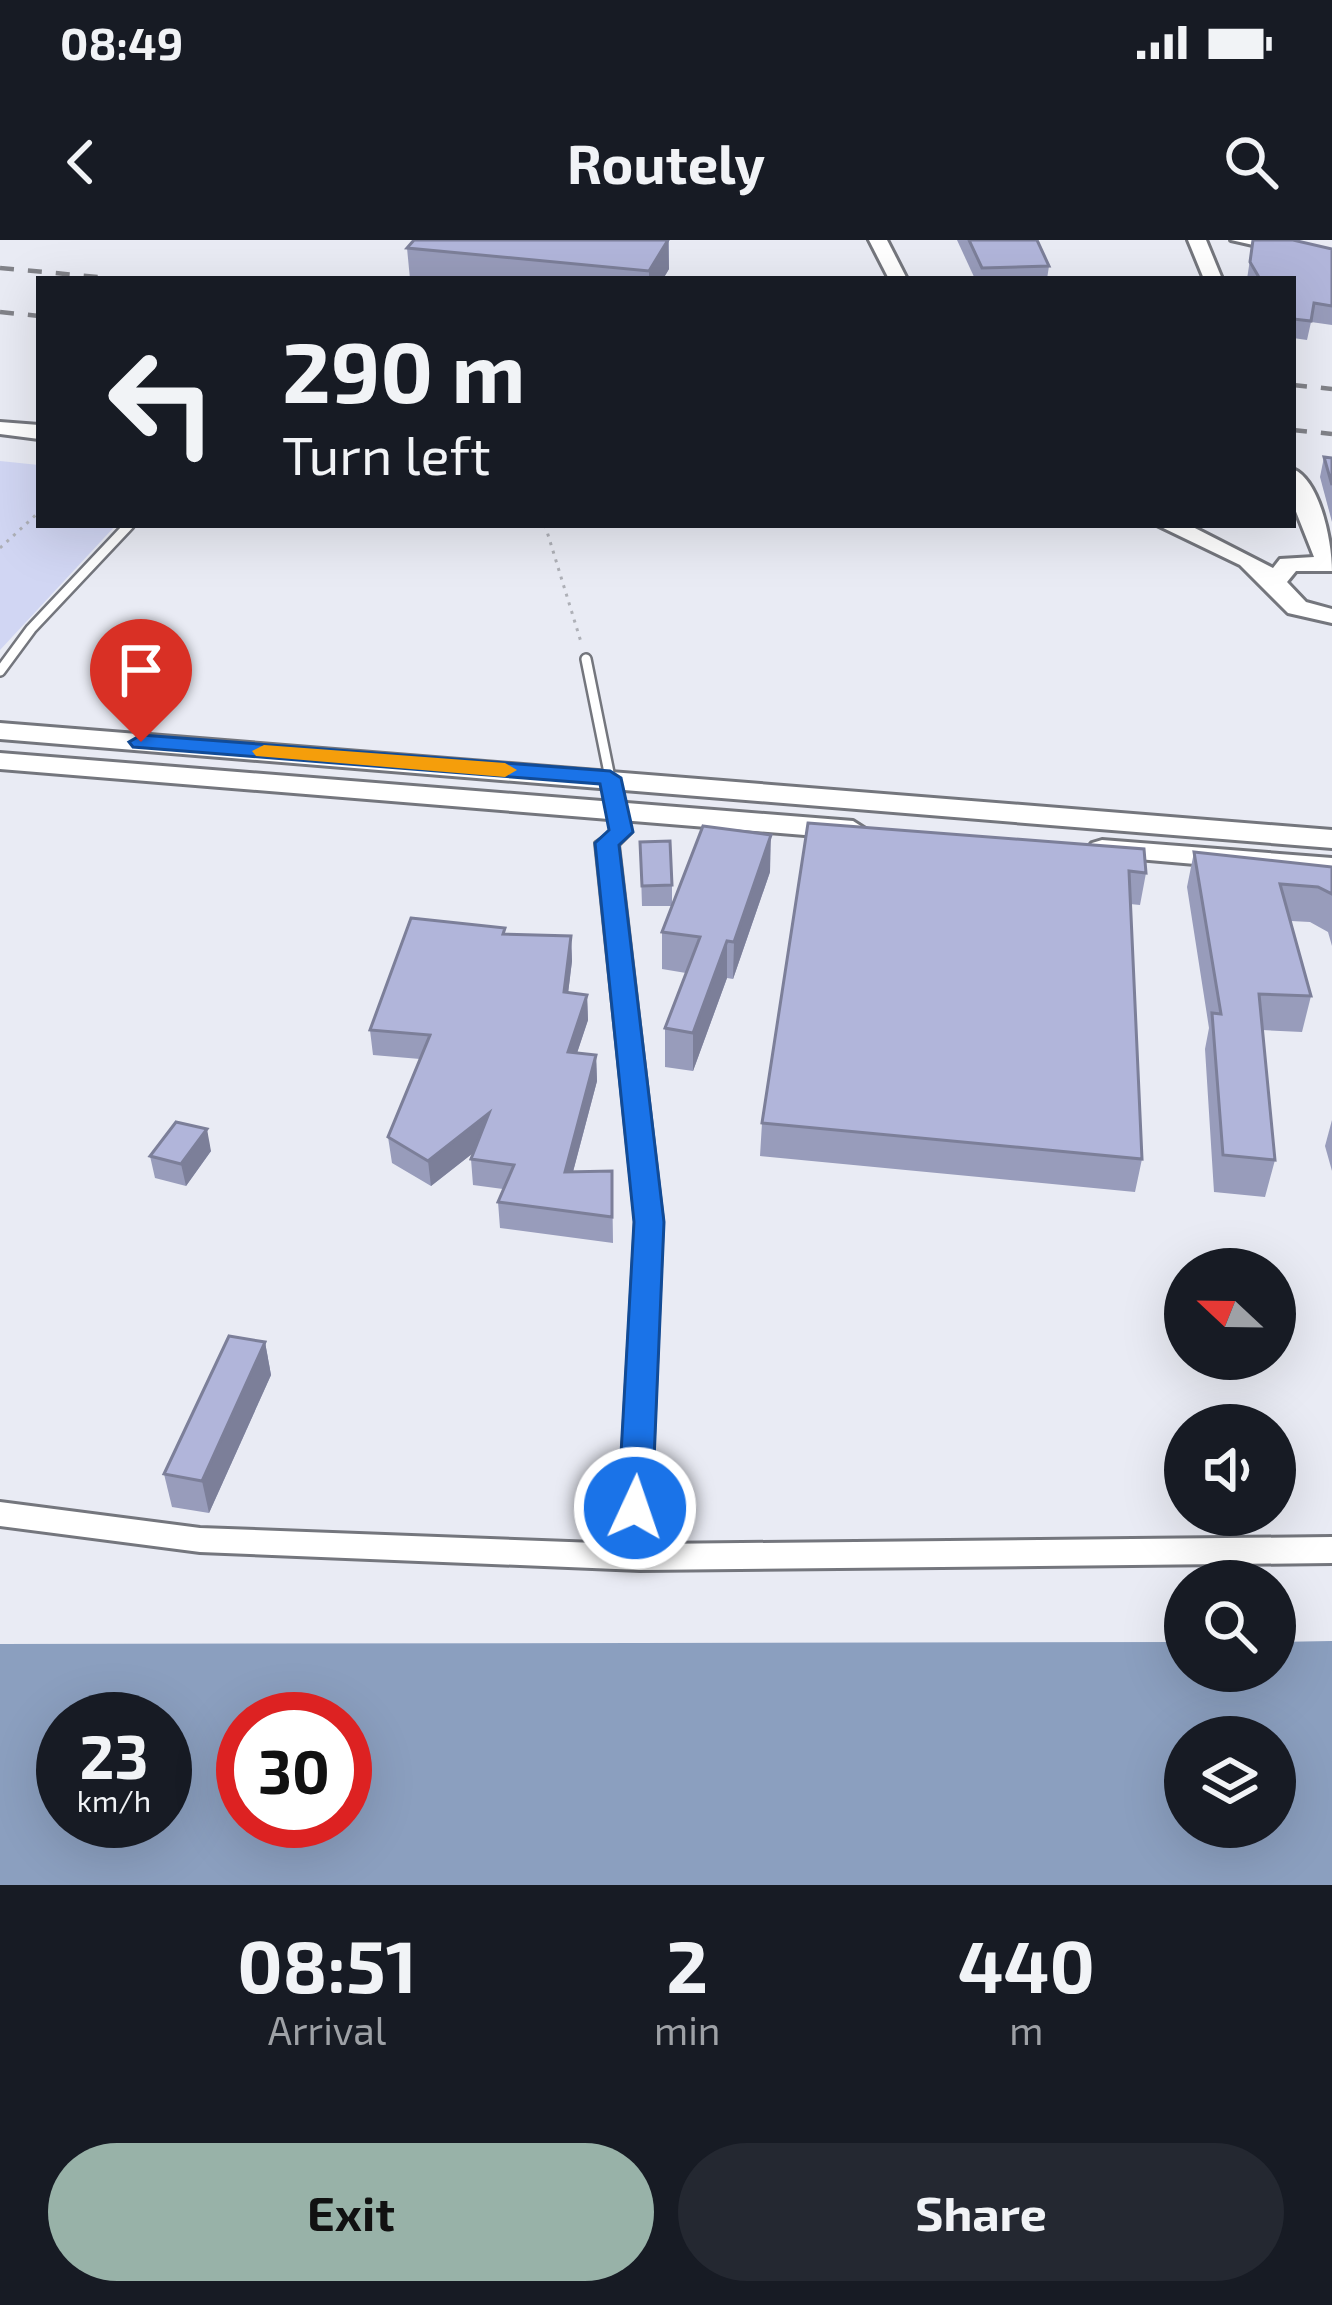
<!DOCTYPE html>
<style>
body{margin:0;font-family:"Exo 2",sans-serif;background:#242831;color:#f1f3f6;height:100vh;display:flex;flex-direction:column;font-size:45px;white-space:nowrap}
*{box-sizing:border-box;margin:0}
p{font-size:39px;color:#9ea1a6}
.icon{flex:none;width:66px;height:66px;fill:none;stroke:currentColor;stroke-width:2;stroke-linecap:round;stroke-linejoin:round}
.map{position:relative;height:1645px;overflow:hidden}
.drawer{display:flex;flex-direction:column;background:#171b24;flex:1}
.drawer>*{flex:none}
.top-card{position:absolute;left:36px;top:36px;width:1260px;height:252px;border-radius:0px;box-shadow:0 12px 48px #0002;background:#171b24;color:#f1f3f6;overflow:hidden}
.needle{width:78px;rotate:292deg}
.controls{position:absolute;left:1164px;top:1008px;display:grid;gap:24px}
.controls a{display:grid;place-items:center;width:132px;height:132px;border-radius:50%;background:#171b24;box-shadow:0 12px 48px #0002;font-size:60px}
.speed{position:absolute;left:36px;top:1452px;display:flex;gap:24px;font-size:60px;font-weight:700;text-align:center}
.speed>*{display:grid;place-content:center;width:156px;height:156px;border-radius:50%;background:#171b24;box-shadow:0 12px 48px #0002;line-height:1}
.speed small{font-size:30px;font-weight:400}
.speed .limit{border:18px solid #d22;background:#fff;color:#111}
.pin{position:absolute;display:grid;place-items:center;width:102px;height:102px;color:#fff;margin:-123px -51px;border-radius:50% 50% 50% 0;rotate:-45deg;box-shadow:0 0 12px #0007}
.pin .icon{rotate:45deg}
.me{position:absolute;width:132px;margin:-66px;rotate:3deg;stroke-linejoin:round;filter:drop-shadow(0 0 9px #0008)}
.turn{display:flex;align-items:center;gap:42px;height:252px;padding:0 48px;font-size:54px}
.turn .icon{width:156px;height:156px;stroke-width:2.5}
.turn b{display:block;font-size:84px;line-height:102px}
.eta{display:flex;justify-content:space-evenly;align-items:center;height:204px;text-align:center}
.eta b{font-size:72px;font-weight:700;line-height:84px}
.action{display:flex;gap:24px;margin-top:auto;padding:24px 48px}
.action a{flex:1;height:138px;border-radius:72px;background:#98b2a8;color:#111;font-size:48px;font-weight:700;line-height:138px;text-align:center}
.action a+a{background:#242831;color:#f1f3f6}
.status{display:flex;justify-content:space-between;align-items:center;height:84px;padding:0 60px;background:#171b24;direction:ltr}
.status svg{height:33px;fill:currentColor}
header{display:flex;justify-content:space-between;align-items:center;height:156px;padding:0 48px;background:#171b24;font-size:54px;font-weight:700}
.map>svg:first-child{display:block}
.green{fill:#d1d6f3}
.water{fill:#8b9fbf;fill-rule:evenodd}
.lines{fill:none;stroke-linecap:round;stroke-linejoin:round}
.lane-casing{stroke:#74767d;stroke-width:14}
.street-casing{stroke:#74767d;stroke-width:6}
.secondary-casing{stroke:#74767d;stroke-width:6}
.path{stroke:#aeb0b7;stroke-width:3;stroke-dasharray:3 6;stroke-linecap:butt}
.lane{stroke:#fff;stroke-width:9}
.street{fill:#fff;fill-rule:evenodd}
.secondary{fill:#fff;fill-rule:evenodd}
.rail{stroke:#818288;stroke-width:4.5;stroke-dasharray:14 14;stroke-linecap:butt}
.wall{fill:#989cbb}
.shaded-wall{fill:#7c7f99}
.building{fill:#b1b5da;stroke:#7c7f99;stroke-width:3}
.route{fill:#1a73e8;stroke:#114b97;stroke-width:3}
.slow{fill:#f59e0b}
</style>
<div class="status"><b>08:49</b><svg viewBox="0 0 49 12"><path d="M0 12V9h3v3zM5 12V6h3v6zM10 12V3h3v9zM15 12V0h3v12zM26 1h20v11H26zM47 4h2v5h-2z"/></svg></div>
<header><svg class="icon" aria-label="back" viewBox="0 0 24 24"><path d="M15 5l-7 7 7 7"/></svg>Routely<svg class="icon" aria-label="search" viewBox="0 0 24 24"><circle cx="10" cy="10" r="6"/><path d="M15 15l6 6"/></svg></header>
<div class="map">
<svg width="1332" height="1645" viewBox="0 0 1332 1645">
<rect width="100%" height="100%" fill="#e9ebf4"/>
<path class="green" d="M 0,221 L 39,225 L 39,285 L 116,285 L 0,410 Z"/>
<path class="water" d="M 1332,1401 L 1332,1645 L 0,1645 L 0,1404 L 1185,1402 L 1185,1431 L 1275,1431 L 1275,1402 ZM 63,1479 L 165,1479 L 165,1581 L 63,1581 ZM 243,1479 L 345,1479 L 345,1581 L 243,1581 ZM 1185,1497 L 1275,1497 L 1275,1587 L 1185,1587 Z"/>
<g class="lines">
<defs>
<g id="lane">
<path d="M 586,419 L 621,592"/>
<path d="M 0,431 L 31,389 L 129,285"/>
</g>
<g id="street">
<path d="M 1231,0 L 1258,0 L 1332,15 L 1332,23 Z"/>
<path d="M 621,586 L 631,592 L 618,605 L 662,981 L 650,1268 L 654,1304 L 1332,1297 L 1332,1323 L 640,1330 L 200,1312 L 0,1286 L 0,1262 L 200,1288 L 623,1304 L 620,1268 L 636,981 L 596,603 Z"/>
</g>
<g id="secondary">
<path d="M 869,0 L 887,0 L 907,39 L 889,39 Z"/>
<path d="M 1188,0 L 1206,0 L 1222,39 L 1204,39 Z"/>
<path d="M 0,182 L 39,185 L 39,199 L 0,194 Z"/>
<path d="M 1293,229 C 1321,241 1332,304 1332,331 L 1296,331 L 1287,342 L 1306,362 L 1332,369 L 1332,383 L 1288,373 L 1240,325 L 1157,285 L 1189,285 L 1273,328 L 1280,319 L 1314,317 L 1293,264 Z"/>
<path d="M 0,483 L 1332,590 L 1332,608 L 0,499 Z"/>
<path d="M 0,513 L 853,581 L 867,590 L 853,599 L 0,529 Z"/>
<path d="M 1102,600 L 1332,618 L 1332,636 L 1092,615 L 1087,609 L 1092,603 Z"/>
</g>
</defs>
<use href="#lane" class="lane-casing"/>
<use href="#street" class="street-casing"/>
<use href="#secondary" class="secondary-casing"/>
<g class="path">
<path d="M 545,285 L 581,402"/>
<path d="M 0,308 L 39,272"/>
</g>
<use href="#lane" class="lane"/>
<use href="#street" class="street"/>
<use href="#secondary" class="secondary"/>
<g class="rail">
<path d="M 0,28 L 120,39"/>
<path d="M 0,72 L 39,76"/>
<path d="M 1293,145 L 1332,149"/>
<path d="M 1293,190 L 1332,194"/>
</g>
</g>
<g class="wall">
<path d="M 414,0 L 669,0 L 669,29 L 663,39 L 410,39 L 407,8 Z"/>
<path d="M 957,0 L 1037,0 L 1049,26 L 1047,39 L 975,39 Z"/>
<path d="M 1253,0 L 1332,9 L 1332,85 L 1311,82 L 1307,100 L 1293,98 L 1293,39 L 1247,39 Z"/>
<path d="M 1324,217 L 1332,218 L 1332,282 L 1320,237 Z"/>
<path d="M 808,583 L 1146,633 L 1140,665 L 1130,664 L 1142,919 L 1135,952 L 760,916 L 762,883 Z"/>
<path d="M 640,602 L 672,645 L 672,665 L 770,632 L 733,739 L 727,738 L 693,831 L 665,827 L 665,788 L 686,733 L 662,729 L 662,692 L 672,666 L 642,666 Z"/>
<path d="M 1194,612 L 1332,627 L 1332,706 L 1328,692 L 1310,682 L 1291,681 L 1311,756 L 1302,792 L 1262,790 L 1275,920 L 1265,957 L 1214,952 L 1205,809 L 1209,788 L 1187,647 Z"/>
<path d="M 505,688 L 505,694 L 571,696 L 572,721 L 568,753 L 587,755 L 588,780 L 577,813 L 596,815 L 597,841 L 573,932 L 612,931 L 613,1003 L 500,988 L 498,962 L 503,949 L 473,945 L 471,919 L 473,913 L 431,946 L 392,923 L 388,897 L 420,819 L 373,815 L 370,790 Z"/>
<path d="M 1332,880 L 1332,931 L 1325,906 Z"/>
<path d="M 211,911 L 186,946 L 155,938 L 150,916 Z"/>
<path d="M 265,1102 L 271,1135 L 209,1273 L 172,1267 L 164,1234 Z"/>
</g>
<g class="shaded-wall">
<path d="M 668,0 L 669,29 L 663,39 L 649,39 L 649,31 Z"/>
<path d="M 771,595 L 770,632 L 733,739 L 734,702 Z"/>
<path d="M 571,696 L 572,721 L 565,778 L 564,752 Z"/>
<path d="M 727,701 L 727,738 L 693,831 L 693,793 Z"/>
<path d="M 587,755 L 588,780 L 569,837 L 568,812 Z"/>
<path d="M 596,815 L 597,841 L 566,958 L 565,932 Z"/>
<path d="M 489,873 L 491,899 L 431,946 L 428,921 Z"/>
<path d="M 207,889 L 211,911 L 186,946 L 181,924 Z"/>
<path d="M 265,1102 L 271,1135 L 209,1273 L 202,1241 Z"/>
</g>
<g class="building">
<path d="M 414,0 L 668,0 L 649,31 L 407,8 Z"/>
<path d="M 969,0 L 1037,0 L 1049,26 L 982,28 Z"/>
<path d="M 1253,0 L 1293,0 L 1332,9 L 1332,66 L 1314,63 L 1311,81 L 1293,79 L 1293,39 L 1260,39 L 1250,22 Z"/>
<path d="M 1324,217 L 1332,218 L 1332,245 Z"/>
<path d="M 808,583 L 1144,609 L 1146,633 L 1129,631 L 1142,919 L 762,883 Z"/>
<path d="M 703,586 L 771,595 L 734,702 L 727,701 L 693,793 L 665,788 L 700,697 L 662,692 Z"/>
<path d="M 670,601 L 672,645 L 642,646 L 640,602 Z"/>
<path d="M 1194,612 L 1332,627 L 1332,654 L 1318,647 L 1280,644 L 1311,756 L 1259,754 L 1275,920 L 1223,915 L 1212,773 L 1221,774 Z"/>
<path d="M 411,678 L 505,688 L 503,694 L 571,696 L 564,752 L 587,755 L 568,812 L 596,815 L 565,932 L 612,931 L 612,977 L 498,962 L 514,925 L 471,919 L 489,873 L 428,921 L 388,897 L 430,795 L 370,790 Z"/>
<path d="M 176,882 L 207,889 L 181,924 L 150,916 Z"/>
<path d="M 229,1096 L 265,1102 L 202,1241 L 164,1234 Z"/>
</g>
<path class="route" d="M 141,495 L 610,531 L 621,538 L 633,592 L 619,605 L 664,982 L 652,1268 L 647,1278 L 623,1278 L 618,1268 L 634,982 L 595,603 L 609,590 L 600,544 L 133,507 L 129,502 Z"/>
<path class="slow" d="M 264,505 L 505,523 L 517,530 L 505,537 L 256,516 L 252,511 Z"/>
</svg>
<div class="controls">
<a><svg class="needle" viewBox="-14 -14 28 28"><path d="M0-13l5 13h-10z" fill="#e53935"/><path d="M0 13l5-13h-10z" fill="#9ea1a6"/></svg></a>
<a><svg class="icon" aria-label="sound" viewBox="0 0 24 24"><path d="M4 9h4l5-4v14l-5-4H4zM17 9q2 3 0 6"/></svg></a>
<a><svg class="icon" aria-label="search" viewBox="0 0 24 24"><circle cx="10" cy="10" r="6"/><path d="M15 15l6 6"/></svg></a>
<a><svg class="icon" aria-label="layers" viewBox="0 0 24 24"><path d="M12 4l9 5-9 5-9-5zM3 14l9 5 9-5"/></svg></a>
</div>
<div class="speed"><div>23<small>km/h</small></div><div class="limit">30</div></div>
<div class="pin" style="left:141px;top:502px;background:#d93025"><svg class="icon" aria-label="arrive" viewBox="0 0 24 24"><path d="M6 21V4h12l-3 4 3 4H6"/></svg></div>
<svg class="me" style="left:635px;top:1268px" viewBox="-20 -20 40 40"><circle r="17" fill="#1a73e8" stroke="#fff" stroke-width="3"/><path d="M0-11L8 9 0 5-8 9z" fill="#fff"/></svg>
<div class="top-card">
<div class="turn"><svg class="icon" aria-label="left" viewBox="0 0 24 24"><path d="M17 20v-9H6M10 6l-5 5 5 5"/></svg><div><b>290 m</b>Turn left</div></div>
</div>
</div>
<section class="drawer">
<div class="eta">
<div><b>08:51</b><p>Arrival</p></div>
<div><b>2</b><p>min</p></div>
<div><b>440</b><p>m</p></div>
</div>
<div class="action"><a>Exit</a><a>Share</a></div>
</section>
